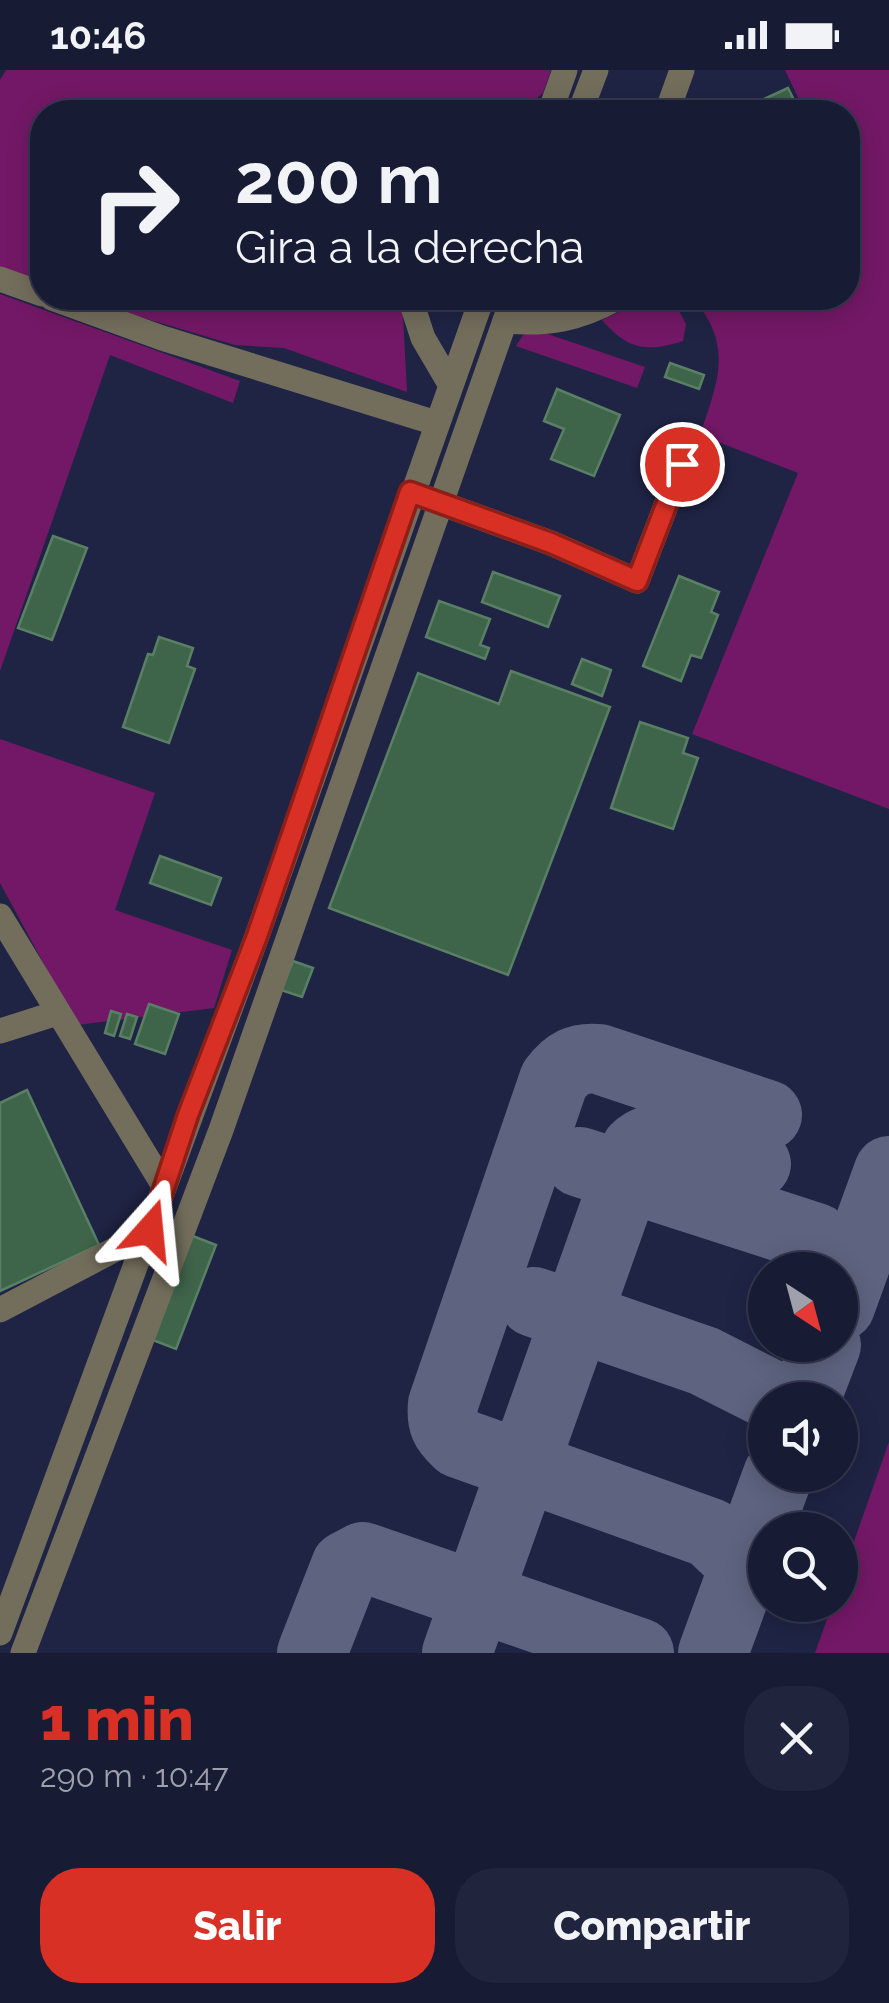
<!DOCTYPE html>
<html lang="es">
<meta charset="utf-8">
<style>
body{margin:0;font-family:Raleway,sans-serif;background:#20243c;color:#f1f3f6;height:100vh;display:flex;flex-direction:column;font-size:38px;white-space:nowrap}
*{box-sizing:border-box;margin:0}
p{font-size:32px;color:#9ea1ac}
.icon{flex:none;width:55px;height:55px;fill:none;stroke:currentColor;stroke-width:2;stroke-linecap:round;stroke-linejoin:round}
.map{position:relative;height:1583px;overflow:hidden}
.drawer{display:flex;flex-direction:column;background:#171b34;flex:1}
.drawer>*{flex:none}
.guide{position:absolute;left:30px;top:30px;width:830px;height:210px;border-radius:40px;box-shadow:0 5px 25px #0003,0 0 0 2px #36394f;background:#171b34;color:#f1f3f6;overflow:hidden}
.needle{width:65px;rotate:144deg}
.tools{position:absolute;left:748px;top:1182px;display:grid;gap:20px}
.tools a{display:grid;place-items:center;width:110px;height:110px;border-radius:50%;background:#171b34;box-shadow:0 5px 25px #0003,0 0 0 2px #36394f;font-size:50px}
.pin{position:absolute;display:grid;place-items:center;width:85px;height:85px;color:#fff;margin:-42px;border:5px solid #fff;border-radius:50%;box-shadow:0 2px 10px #0007}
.me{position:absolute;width:110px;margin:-55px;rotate:18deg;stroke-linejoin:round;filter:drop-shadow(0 0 8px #0008)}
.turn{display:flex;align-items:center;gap:35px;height:210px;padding:0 40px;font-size:45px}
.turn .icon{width:130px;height:130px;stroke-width:2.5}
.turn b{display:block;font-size:70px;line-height:85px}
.round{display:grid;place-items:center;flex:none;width:105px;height:105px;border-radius:40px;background:#20243c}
.head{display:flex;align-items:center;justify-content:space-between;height:170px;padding:0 40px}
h1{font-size:60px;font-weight:800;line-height:75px;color:#d93025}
.cta{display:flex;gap:20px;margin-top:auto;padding:20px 40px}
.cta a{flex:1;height:115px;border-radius:40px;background:#d93025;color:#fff;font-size:40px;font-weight:800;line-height:115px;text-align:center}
.cta a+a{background:#20243c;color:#f1f3f6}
.status{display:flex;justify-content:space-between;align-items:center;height:70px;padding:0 50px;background:#171b34;direction:ltr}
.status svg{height:28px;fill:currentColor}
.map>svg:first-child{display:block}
.green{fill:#731866}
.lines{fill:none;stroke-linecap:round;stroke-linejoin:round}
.taxiway{stroke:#5e6480;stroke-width:70}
.building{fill:#3e644a;stroke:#598065;stroke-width:2.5}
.minor{stroke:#736e5c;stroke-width:25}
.route-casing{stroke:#8d1f18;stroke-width:25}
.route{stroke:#d93025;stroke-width:18}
</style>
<div class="status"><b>10:46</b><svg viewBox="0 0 49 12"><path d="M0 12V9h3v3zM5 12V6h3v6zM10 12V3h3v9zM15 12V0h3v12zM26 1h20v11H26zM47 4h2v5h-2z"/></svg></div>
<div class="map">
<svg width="889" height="1583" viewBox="0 0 889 1583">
<rect width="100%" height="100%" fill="#1f2445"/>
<g class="green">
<path d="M 6,0 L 551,0 L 543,23 L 519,42 L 42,42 L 42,214 L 0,197 L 0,10 Z"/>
<path d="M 785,0 L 889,0 L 889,739 L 692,664 L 798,403 L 700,365 C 718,311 734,276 693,228 L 848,228 L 848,42 L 805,42 Z"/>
<path d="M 0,224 L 240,311 L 233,333 L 110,285 L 0,601 Z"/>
<path d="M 76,228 L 402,228 L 407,322 L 284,278 L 235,275 Z"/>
<path d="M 648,228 L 672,228 L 686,254 L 683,271 C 646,283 627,279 602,250 Z"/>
<path d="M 533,259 L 645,297 L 637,318 L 516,276 L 525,262 Z"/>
<path d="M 0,669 L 155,723 L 115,840 L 232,880 L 214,938 L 77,955 L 0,813 Z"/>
<path d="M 889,1372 L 889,1583 L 815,1583 L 832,1535 L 840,1535 L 840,1511 Z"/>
</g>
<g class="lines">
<g class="taxiway">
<path d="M 580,1092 L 816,1168 L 841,1191 L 849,1210"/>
<path d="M 534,1232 L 704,1291 L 781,1330"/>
<path d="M 840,1236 L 889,1101"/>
<path d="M 805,1330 L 826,1275"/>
<path d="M 742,1505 L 734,1486 L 710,1463 L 459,1373 C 445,1360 441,1353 443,1334 L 554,1010 C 567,993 578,987 599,989 L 767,1045"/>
<path d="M 312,1583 L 346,1496 L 363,1487 L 639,1583"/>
<path d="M 457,1583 L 636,1079 C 666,1051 722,1083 756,1094"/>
<path d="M 713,1583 L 778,1405"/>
</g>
</g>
<g class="building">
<path d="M 788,18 L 800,42 L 736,42 Z"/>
<path d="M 670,293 L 704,305 L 699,319 L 665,307 Z"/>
<path d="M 557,319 L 620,345 L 594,406 L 551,389 L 564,359 L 544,351 Z"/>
<path d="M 53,466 L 87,478 L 52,570 L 18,558 Z"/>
<path d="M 493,502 L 560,526 L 548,557 L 482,532 Z"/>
<path d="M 679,506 L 719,522 L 711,542 L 718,545 L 701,588 L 691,585 L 681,611 L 643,596 Z"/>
<path d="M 439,531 L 490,549 L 480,575 L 489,578 L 485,589 L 426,567 Z"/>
<path d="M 159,567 L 193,578 L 187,596 L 195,599 L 169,673 L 123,657 L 148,584 L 153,585 Z"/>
<path d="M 582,589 L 611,600 L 602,626 L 572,614 Z"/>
<path d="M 511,601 L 610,637 L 508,905 L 329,838 L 418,603 L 499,634 Z"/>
<path d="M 640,652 L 688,668 L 683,683 L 698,688 L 673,759 L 611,738 Z"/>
<path d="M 160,786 L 221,808 L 211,835 L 150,813 Z"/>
<path d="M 293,891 L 313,898 L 302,927 L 281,920 Z"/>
<path d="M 149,934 L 179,944 L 165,984 L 135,974 Z"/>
<path d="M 111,941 L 121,944 L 114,966 L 105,963 Z"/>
<path d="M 127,944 L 137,947 L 130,969 L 120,966 Z"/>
<path d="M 27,1020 L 99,1175 L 0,1221 L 0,1033 Z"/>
<path d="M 185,1163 L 216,1175 L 176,1279 L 145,1267 Z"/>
</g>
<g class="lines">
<g class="minor">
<path d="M 550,42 L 565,0"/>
<path d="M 580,42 L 596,0"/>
<path d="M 667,42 L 682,0"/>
<path d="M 0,209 L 42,224"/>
<path d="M 52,228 L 162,268 L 436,353"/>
<path d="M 410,228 L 423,268 L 450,314"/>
<path d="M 505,251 C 548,255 579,249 617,228"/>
<path d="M 429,429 L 551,473 L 637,511 L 682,394"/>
<path d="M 0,846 L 164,1116"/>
<path d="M 0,961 L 57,943"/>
<path d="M 0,1240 L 150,1161"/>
<path d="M 0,1563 L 257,866 L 482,228"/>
<path d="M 23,1583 L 221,1060 L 513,228"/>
</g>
</g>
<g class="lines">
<defs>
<path id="route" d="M 150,1160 L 188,1045 L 257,866 L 410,422 L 551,473 L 637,511 L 682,394"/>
</defs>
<use href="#route" class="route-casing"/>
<use href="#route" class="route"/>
</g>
</svg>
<div class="tools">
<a><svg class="needle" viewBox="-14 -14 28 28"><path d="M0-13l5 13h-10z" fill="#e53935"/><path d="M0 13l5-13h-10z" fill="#9ea1ac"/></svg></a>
<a><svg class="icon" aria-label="sound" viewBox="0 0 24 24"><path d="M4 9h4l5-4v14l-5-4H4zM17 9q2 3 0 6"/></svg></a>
<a><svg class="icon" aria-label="search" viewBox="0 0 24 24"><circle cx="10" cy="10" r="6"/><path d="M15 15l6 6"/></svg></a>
</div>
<div class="pin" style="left:682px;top:394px;background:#d93025"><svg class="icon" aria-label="arrive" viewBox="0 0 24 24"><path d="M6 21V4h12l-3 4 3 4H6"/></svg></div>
<svg class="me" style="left:150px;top:1160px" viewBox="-20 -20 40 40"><path d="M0-17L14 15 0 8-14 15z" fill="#d93025" stroke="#fff" stroke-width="4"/></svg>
<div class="guide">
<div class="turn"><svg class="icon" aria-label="right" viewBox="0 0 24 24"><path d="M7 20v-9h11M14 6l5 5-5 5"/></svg><div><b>200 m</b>Gira a la derecha</div></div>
</div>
</div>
<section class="drawer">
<div class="head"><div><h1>1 min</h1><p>290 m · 10:47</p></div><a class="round"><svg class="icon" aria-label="close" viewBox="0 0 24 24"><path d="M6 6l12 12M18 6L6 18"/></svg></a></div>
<div class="cta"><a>Salir</a><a>Compartir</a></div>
</section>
